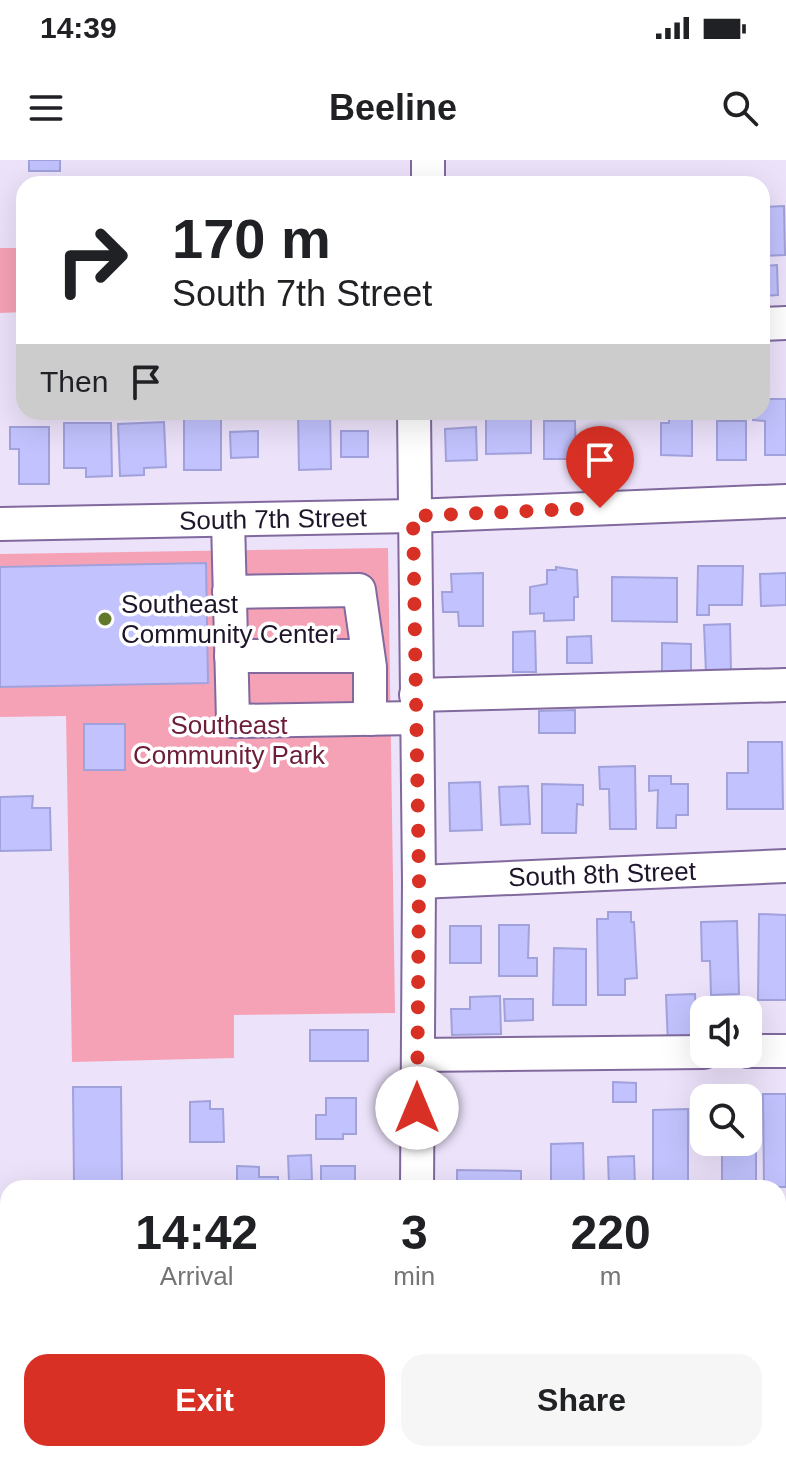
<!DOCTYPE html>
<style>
body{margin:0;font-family:Helvetica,sans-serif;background:#f6f6f6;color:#202124;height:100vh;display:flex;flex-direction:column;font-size:30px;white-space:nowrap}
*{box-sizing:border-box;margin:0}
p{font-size:26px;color:#757577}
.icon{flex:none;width:44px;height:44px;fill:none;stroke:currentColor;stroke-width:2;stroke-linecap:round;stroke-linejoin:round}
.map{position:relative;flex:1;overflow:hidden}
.details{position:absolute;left:0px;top:1020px;width:786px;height:282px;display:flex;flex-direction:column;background:#fff;border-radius:24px 24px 0 0;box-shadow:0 8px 32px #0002}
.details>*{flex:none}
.top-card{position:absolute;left:16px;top:16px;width:754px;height:244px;border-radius:24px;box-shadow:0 8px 32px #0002;background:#fff;color:#202124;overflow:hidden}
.tools{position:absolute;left:690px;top:836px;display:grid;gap:16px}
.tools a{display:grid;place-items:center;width:72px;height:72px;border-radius:16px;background:#fff;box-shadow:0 8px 32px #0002;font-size:40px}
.pin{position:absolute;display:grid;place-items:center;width:68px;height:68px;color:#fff;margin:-82px -34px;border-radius:50% 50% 50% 0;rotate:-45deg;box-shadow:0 0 8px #0007}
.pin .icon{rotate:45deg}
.me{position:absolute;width:88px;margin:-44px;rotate:0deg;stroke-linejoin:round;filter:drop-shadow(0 0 6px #0008)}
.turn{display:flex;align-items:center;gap:28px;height:168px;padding:0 24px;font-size:36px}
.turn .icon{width:104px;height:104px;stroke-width:2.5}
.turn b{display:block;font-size:56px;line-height:68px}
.then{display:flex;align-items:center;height:76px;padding:0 24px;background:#0003;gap:16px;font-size:30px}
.eta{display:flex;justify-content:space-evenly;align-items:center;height:136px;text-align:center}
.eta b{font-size:48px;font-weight:600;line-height:56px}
.action{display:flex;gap:16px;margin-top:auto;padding:16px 24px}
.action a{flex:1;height:92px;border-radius:24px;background:#d93025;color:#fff;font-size:32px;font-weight:600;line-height:92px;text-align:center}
.action a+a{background:#f6f6f6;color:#202124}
.status{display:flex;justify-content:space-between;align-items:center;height:56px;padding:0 40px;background:#fff;direction:ltr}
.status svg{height:22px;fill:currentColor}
header{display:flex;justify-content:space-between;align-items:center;height:104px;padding:0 24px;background:#fff;font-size:36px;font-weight:600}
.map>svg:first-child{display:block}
.green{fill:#f6a2b6}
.building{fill:#c2c2fe;stroke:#a1a1db;stroke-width:2}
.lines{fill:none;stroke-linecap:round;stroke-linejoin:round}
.minor-casing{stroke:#81699e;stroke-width:36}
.minor{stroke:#fff;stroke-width:32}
.route{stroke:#d93025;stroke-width:14;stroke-dasharray:0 25.2}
.poi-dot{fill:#61792c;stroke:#fff;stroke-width:3}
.labels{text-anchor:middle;stroke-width:7;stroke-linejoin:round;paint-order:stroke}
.street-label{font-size:26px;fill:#1f152a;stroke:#fff}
.poi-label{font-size:26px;fill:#1f152a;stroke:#fff;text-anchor:start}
.park-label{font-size:26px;fill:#6d1d38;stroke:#fff}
</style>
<div class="status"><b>14:39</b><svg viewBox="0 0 49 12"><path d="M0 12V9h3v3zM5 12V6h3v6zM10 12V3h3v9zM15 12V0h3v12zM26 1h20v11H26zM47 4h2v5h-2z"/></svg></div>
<header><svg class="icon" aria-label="menu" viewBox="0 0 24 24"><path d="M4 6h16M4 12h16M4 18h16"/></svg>Beeline<svg class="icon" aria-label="search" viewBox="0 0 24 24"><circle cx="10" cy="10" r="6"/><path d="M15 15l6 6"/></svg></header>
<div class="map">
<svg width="786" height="1301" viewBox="0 0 786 1301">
<rect width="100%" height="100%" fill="#ece2fa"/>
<g class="green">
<path d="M 0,88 L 24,88 L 24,152 L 0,153 Z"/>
<path d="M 388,388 L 395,853 L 234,855 L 234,898 L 72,902 L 66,556 L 0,557 L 0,394 Z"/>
</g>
<g class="building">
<rect x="29" y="0" width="31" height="11"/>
<path d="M 784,46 L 785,95 L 762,96 L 762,47 Z"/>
<path d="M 777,105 L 778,135 L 762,136 L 762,106 Z"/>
<path d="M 762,239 L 786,239 L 786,295 L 765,295 L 765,261 L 753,260 L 753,252 L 762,252 Z"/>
<rect x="225" y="252" width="33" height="7"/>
<path d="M 298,252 L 330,252 L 331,309 L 299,310 Z"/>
<rect x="335" y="252" width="33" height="7"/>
<path d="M 486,252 L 531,252 L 531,293 L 486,294 Z"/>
<rect x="184" y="253" width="37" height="57"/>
<path d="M 669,253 L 692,253 L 692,296 L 661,295 L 661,263 L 669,263 Z"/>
<path d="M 544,261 L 575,261 L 576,299 L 544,299 Z"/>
<rect x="717" y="261" width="29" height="39"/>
<path d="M 164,262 L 166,307 L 144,308 L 144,315 L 120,316 L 118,264 Z"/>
<path d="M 64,263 L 111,263 L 112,316 L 86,317 L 86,308 L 64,308 Z"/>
<path d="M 10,267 L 49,267 L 49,324 L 19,324 L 19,289 L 10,289 Z"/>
<path d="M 476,267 L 477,300 L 446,301 L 445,269 Z"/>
<path d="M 258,271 L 258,297 L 231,298 L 230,272 Z"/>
<rect x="341" y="271" width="27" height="26"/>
<path d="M 206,403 L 208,523 L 0,527 L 0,407 Z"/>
<path d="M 698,406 L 743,406 L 742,445 L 709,445 L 709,455 L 697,455 Z"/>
<path d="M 556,407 L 577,410 L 578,437 L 574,437 L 574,460 L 544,461 L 544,453 L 530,454 L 530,427 L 547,424 L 547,410 L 556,410 Z"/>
<path d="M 483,413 L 483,466 L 459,466 L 458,452 L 443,452 L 442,432 L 452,432 L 451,414 Z"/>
<path d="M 786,413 L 786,445 L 761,446 L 760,414 Z"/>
<path d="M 612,417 L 677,418 L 677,462 L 612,461 Z"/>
<path d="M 730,464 L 731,512 L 706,513 L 704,465 Z"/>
<path d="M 535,471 L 536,512 L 513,512 L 513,472 Z"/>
<path d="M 591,476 L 592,503 L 567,503 L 567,477 Z"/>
<path d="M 662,483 L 691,484 L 691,515 L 662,515 Z"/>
<path d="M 575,550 L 575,573 L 539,573 L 539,551 Z"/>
<rect x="84" y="564" width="41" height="46"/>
<path d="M 748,582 L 782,582 L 783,649 L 727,649 L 727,613 L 748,613 Z"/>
<path d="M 635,606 L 636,669 L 610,669 L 609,629 L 600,629 L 599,607 Z"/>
<path d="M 649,616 L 671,616 L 671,624 L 688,624 L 688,655 L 676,655 L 676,668 L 657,668 L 658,630 L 649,631 Z"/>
<path d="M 480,622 L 482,670 L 450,671 L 449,623 Z"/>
<path d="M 542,624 L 583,625 L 583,645 L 577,644 L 576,673 L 542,673 Z"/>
<path d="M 528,626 L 530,664 L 501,665 L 499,627 Z"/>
<path d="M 33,636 L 32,648 L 50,648 L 51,690 L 0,691 L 0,637 Z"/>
<path d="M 608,752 L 631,752 L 631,762 L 634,762 L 637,818 L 625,819 L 625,835 L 598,835 L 597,759 L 608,759 Z"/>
<path d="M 759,754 L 786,755 L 786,840 L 758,840 Z"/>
<path d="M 737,761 L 739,834 L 711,835 L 710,801 L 702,801 L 701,762 Z"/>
<path d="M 499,765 L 529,765 L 528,798 L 537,798 L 537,816 L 499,816 Z"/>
<rect x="450" y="766" width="31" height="37"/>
<path d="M 554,788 L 586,789 L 586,845 L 553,845 Z"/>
<path d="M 695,834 L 697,883 L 668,884 L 666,835 Z"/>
<path d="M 500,836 L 501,874 L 452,875 L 451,849 L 470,849 L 470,837 Z"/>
<path d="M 504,839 L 533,839 L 533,860 L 505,861 Z"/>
<rect x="310" y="870" width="58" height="31"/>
<path d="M 613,922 L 636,923 L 636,942 L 613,942 Z"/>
<path d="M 73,927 L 121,927 L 122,1023 L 74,1024 Z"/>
<path d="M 763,934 L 786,934 L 786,1027 L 764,1027 Z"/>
<path d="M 326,938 L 356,938 L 356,974 L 343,974 L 343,979 L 316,979 L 316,955 L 326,955 Z"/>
<path d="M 210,941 L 210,949 L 223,949 L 224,982 L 190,982 L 190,942 Z"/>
<path d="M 748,948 L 756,948 L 756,1028 L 722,1028 L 722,982 L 748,982 Z"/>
<path d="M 688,949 L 688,1028 L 653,1028 L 653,950 Z"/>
<path d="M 583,983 L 584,1028 L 551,1028 L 551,984 Z"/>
<path d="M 311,995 L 312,1020 L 289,1021 L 288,996 Z"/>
<path d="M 634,996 L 635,1028 L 642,1028 L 609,1028 L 608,997 Z"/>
<path d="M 237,1006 L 259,1007 L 259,1017 L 278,1017 L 278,1028 L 237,1028 Z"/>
<rect x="321" y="1006" width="34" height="22"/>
<path d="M 457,1010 L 521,1011 L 521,1028 L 457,1028 Z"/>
<path d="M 89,1294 L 126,1294 L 126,1301 L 90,1301 Z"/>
<path d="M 258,1294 L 314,1294 L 315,1301 L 258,1301 Z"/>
<path d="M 605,1294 L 642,1294 L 643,1301 L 605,1301 Z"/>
</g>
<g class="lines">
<defs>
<g id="minor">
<path d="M 428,0 L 428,24"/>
<path d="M 762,164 L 786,163"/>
<path d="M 414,252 L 419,722 L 417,1028"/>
<path d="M 228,360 L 233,561 L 416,558"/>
<path d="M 0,364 L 413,356 L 786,341"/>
<path d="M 229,432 L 359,430 L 370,507 L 370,559"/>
<path d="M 231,496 L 368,496"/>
<path d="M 416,535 L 786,525"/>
<path d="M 419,722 L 786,706"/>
<path d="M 748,891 L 786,891"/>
<path d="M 418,895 L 704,892"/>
<path d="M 778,1082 L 786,1081"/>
<path d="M 420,1294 L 420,1301"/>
<path d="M 760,1294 L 761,1301"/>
</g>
</defs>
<use href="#minor" class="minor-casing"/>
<use href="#minor" class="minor"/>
</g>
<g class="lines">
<path class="route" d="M 417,948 L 419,722 L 413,356 L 600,348"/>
</g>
<circle class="poi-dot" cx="105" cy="459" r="8"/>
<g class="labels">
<g class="street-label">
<text transform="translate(273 359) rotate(-1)" y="9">South 7th Street</text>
<text transform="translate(602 714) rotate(-2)" y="9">South 8th Street</text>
</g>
<g class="poi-label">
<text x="121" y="453">Southeast<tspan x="121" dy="30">Community Center</tspan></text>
</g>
<g class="park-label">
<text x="229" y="574">Southeast<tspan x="229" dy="30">Community Park</tspan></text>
</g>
</g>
</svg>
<div class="tools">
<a><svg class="icon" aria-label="sound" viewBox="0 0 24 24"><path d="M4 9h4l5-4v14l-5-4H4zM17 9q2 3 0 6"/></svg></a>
<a><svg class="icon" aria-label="search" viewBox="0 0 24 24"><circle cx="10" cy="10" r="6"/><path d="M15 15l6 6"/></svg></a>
</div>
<div class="pin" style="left:600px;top:348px;background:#d93025"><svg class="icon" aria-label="arrive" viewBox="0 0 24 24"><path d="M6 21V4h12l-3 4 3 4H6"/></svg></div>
<svg class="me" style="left:417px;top:948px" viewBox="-20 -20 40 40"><circle r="19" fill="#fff"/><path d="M0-13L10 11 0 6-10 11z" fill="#d93025"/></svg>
<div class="top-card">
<div class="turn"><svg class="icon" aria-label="right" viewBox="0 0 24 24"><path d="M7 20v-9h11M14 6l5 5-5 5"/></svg><div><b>170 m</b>South 7th Street</div></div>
<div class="then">Then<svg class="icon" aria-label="arrive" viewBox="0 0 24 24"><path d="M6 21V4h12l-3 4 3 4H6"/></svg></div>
</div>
<section class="details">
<div class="eta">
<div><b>14:42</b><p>Arrival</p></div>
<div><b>3</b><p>min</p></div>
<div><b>220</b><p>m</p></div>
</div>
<div class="action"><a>Exit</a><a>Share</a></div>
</section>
</div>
